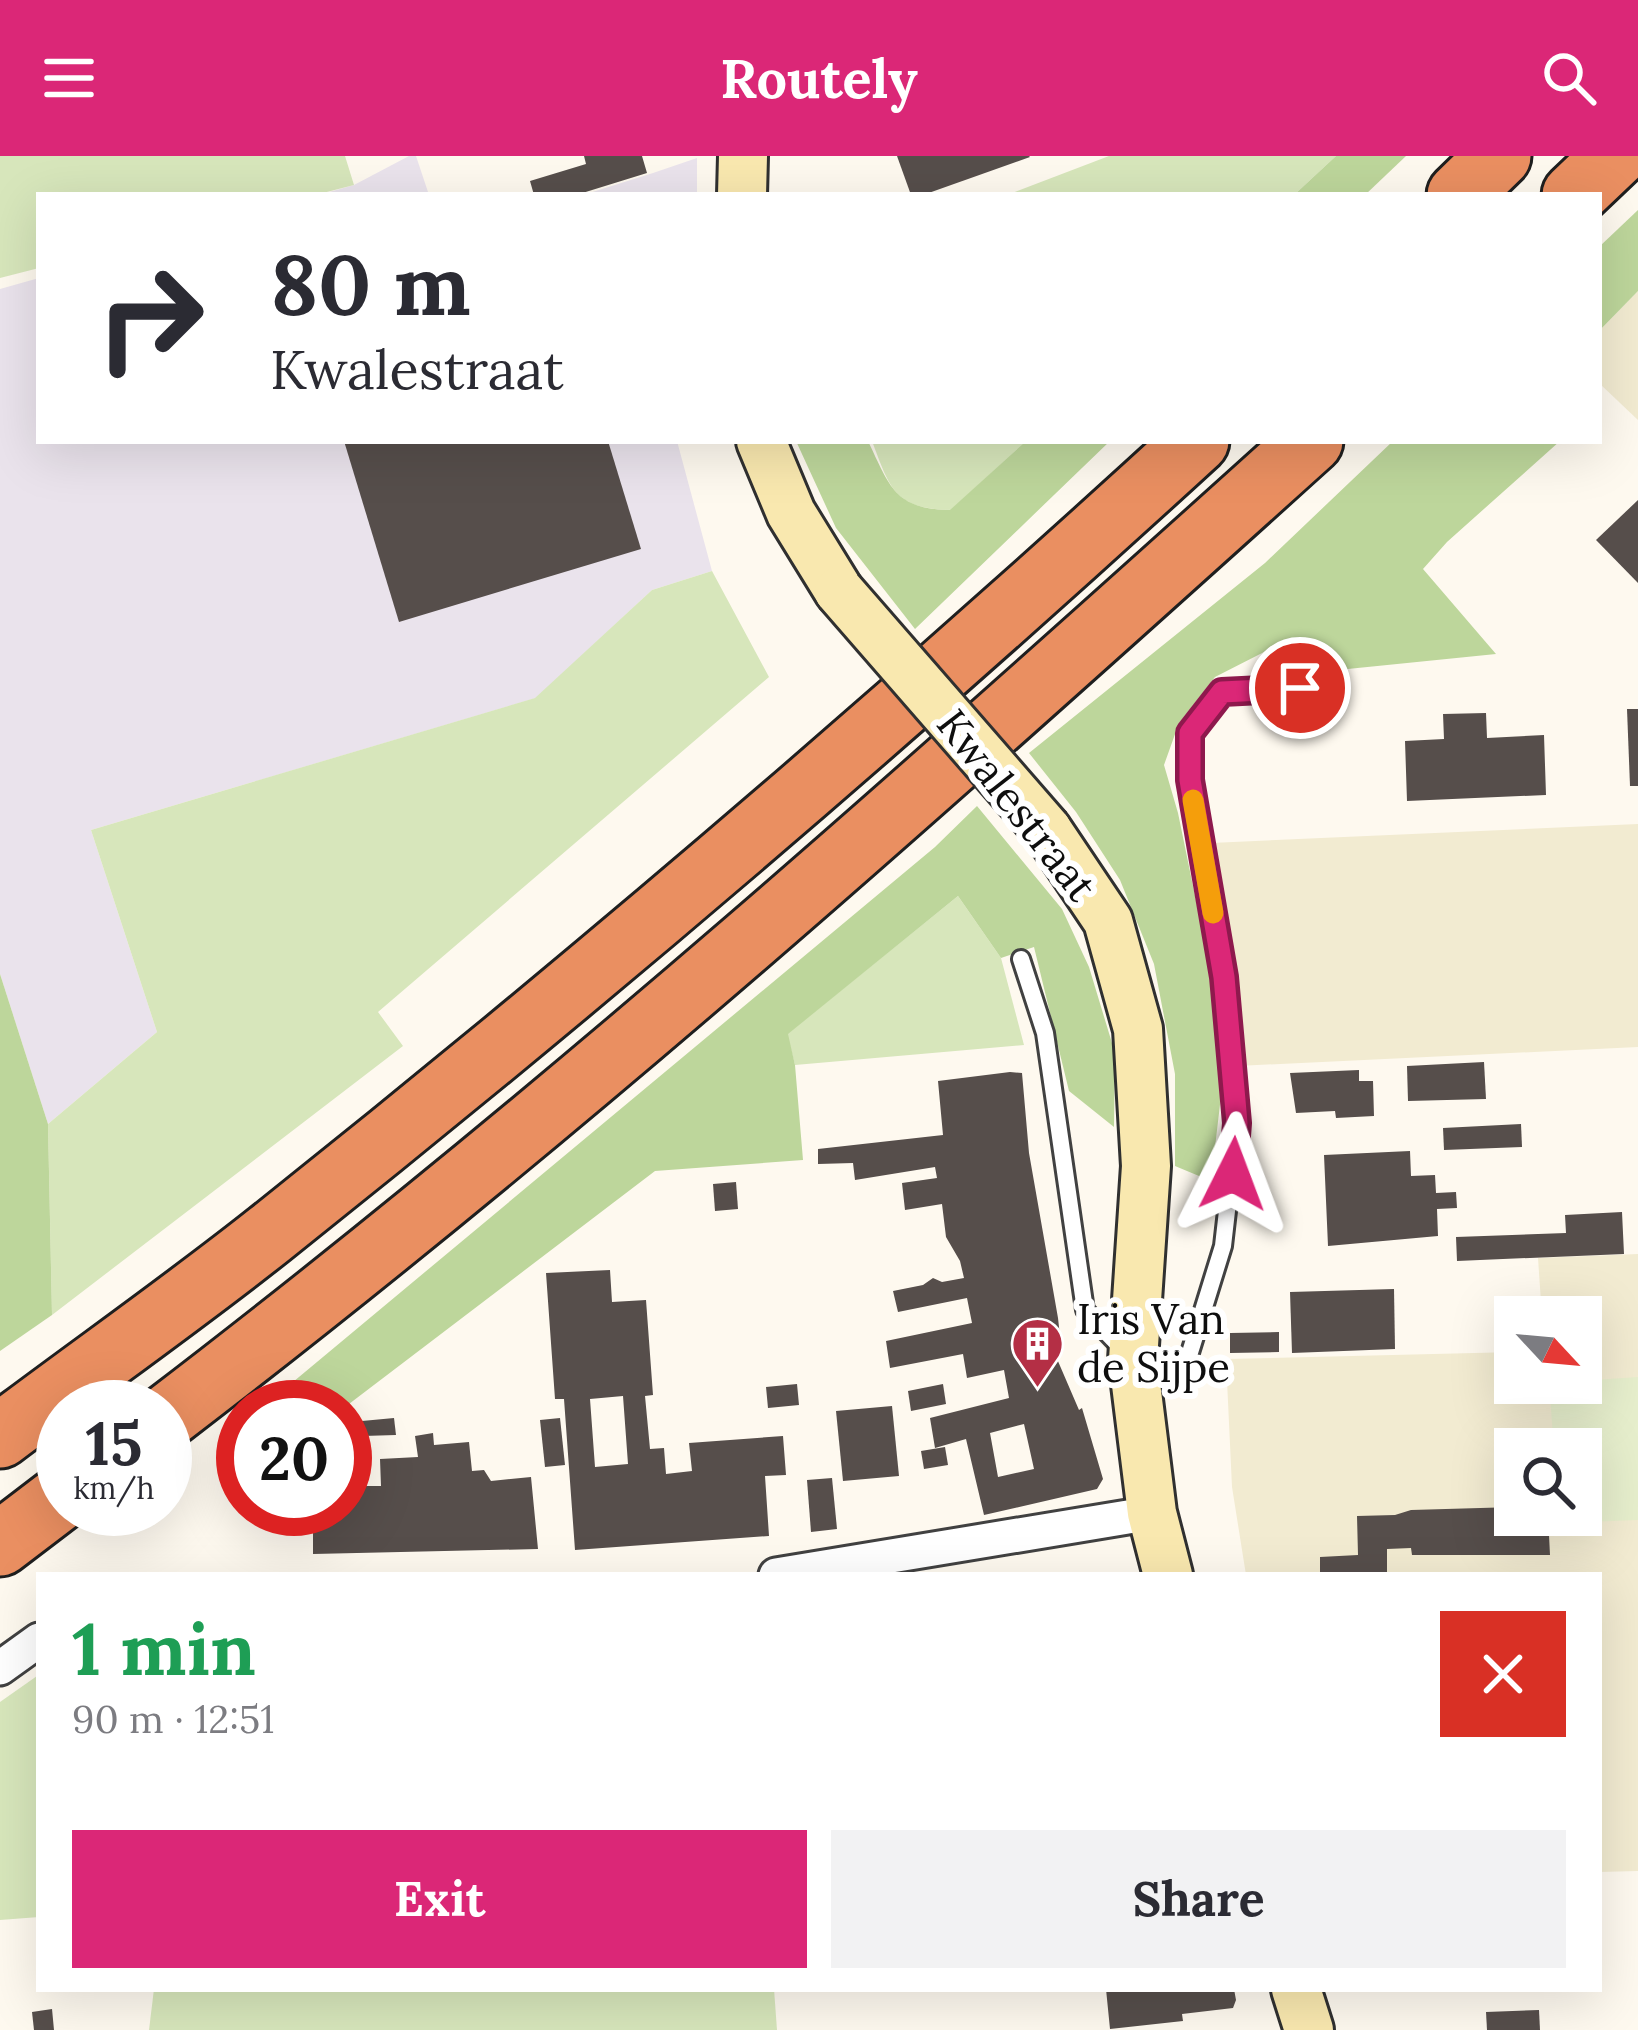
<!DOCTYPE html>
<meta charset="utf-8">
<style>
body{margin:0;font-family:Lora,serif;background:#f2f2f3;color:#2b2b33;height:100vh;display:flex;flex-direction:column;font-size:45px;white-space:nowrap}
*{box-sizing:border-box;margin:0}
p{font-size:39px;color:#7c7c81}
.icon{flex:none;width:66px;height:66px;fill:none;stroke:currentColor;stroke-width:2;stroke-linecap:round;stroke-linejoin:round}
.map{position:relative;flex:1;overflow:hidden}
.drawer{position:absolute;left:36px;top:1416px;width:1566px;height:420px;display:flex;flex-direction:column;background:#fff;border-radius:0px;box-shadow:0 12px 48px #0002}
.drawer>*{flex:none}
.top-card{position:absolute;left:36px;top:36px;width:1566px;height:252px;border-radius:0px;box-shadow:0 12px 48px #0002;background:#fff;color:#2b2b33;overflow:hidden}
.needle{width:78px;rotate:116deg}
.buttons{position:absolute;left:1494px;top:1140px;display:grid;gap:24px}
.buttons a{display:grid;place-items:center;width:108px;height:108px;border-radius:0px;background:#fff;box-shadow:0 12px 48px #0002;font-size:60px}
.speed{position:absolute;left:36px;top:1224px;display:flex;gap:24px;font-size:60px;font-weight:700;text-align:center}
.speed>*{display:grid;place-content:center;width:156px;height:156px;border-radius:50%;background:#fff;box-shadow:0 12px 48px #0002;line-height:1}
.speed small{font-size:30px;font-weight:400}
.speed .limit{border:18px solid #d22;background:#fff;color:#111}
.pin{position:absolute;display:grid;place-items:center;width:102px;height:102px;color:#fff;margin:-51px;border:6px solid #fff;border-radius:50%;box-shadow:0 3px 12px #0007}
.me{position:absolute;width:132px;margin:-66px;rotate:3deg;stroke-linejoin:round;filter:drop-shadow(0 0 9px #0008)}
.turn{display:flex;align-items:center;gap:42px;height:252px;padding:0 36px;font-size:54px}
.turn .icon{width:156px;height:156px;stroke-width:2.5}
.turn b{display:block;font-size:84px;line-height:102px}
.round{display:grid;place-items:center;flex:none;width:126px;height:126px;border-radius:0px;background:#f2f2f3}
.head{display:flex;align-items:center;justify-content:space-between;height:204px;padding:0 36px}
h1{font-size:72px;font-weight:700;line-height:90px;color:#1e9e55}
.action{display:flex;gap:24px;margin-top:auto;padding:24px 36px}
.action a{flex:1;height:138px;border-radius:0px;background:#db2777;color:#fff;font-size:48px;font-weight:700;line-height:138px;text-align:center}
.action a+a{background:#f2f2f3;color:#2b2b33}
header{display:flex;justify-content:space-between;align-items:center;height:156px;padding:0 36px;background:#db2777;color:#fff;font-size:54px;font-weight:700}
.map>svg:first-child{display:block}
.industrial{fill:#eae3ec}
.farmland{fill:#f2ebd1;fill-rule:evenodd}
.green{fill:#d7e6bb}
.forest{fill:#bdd69b}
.pitch{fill:#e6eecc}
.building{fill:#564e4b;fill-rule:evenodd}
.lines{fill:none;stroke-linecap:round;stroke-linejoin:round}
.lane-casing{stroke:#414141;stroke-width:22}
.street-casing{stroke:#414141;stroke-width:39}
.secondary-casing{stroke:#303030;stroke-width:54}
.highway-casing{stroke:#1f1f1f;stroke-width:69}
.lane{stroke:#fff;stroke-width:16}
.street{stroke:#fff;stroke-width:33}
.secondary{stroke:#f9e8af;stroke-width:48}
.highway{stroke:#ea8f61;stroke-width:63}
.secondary-bridge-casing{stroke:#303030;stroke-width:54;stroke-linecap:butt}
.secondary-bridge{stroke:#f9e8af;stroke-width:48}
.route-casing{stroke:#8e194d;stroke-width:30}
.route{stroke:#db2777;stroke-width:21}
.slow{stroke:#f59e0b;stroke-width:21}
.labels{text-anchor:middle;stroke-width:12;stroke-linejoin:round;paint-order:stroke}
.street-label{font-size:42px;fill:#0e0e0e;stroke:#fff}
.poi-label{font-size:42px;fill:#0e0e0e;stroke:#fff;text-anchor:start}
</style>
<header><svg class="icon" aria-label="menu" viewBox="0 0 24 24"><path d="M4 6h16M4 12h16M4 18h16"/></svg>Routely<svg class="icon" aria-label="search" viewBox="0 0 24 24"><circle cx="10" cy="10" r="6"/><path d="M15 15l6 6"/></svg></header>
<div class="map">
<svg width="1638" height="1874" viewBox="0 0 1638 1874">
<rect width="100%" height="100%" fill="#fef9ef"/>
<g class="industrial">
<path d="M 409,0 L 416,0 L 429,39 L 319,39 L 354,29 Z"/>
<path d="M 697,2 L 697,39 L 583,39 L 653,17 Z"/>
<path d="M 39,122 L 39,285 L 677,285 L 712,415 L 652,434 L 536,542 L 91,674 L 157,876 L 48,968 L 0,818 L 0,133 Z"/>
</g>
<g class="farmland">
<path d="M 1638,135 L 1638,264 L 1599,227 L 1599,175 Z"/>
<path d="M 1638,668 L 1638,891 L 1237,910 L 1211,687 Z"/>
<path d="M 1638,1098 L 1638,1715 L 1599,1716 L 1599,1419 L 1246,1419 L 1232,1331 L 1226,1203 L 1515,1196 L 1515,1227 L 1581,1227 L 1581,1161 L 1542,1161 L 1538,1102 ZM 1515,1293 L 1581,1293 L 1581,1359 L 1515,1359 Z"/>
</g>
<g class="green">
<path d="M 0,0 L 345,0 L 354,29 L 315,39 L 39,39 L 39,112 L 0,122 Z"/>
<path d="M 1109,0 L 1336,0 L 1294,39 L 1007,39 Z"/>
<path d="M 872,285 L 1026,285 L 951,354 C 895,353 890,333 872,285 Z"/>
<path d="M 712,415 L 769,521 L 378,856 L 403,890 L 52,1159 L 48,968 L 157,876 L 91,674 L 535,542 L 652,434 Z"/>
<path d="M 958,740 L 1001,802 L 1024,889 L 795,909 L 787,878 Z"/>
<path d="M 37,1520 L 39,1761 L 0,1764 L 0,1546 Z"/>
<path d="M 154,1833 L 774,1833 L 777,1874 L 149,1874 Z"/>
</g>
<g class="forest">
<path d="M 1336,0 L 1406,0 L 1365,39 L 1294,39 Z"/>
<path d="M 1638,54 L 1638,135 L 1599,175 L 1599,91 Z"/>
<path d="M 796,285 L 868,285 C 890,331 895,353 950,354 L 1026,285 L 1110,285 L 915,473 L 836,372 Z"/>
<path d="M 1393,285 L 1560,285 L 1447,386 L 1423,413 L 1496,498 L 1318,516 L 1266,495 L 1215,521 L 1179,567 L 1164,609 L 1178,657 L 1217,847 L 1221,940 L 1211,1025 L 1175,1010 L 1175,918 L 1154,808 L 1120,724 L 1076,656 L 1029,597 L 1265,407 Z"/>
<path d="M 977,650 L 1062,753 L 1089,811 L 1115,897 L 1114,971 L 1069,935 L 1034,791 L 1001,802 L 958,740 L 788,878 L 795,909 L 803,1004 L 655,1015 L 345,1251 L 263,1251 L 935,691 Z"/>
<path d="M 0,818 L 48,968 L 52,1159 L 0,1195 Z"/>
</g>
<path class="pitch" d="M 1638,1221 L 1638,1364 L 1560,1367 L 1559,1359 L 1581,1359 L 1581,1293 L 1554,1293 L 1549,1227 Z"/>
<g class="building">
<path d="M 584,0 L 642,0 L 647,17 L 576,39 L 534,39 L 530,25 L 586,8 Z"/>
<path d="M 897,0 L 1029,0 L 1030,1 L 923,39 L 911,39 Z"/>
<path d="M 344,285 L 608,285 L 641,393 L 399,466 Z"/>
<path d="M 1638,344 L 1638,427 L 1596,384 Z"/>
<path d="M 1627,553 L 1638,553 L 1638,630 L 1630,630 Z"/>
<path d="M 1486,557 L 1487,582 L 1544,579 L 1546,639 L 1407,645 L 1405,585 L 1444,583 L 1443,558 Z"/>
<path d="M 1484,906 L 1486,943 L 1408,945 L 1407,910 Z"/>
<path d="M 1359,914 L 1359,925 L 1373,925 L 1374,960 L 1336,962 L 1335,955 L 1296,957 L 1290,917 Z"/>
<path d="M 1010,916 L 1022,917 L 1029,997 L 1058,1162 L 1060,1180 L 1048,1182 L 1079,1254 L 1082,1252 L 1103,1323 L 1097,1333 L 984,1359 L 966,1283 L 935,1292 L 930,1262 L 1009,1242 L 1004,1214 L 967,1222 L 963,1198 L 890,1212 L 886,1185 L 972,1167 L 967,1142 L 898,1156 L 893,1135 L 923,1129 L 933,1122 L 942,1126 L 964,1122 L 960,1105 L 946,1081 L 942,1048 L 905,1054 L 902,1027 L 937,1022 L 935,1011 L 855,1024 L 853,1007 L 818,1008 L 818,993 L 943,979 L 938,925 ZM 1024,1268 L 1034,1313 L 998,1321 L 990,1277 Z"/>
<path d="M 1521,968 L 1522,991 L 1444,994 L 1443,972 Z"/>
<path d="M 1410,995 L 1411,1020 L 1435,1019 L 1436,1037 L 1456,1036 L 1457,1052 L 1437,1053 L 1438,1080 L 1328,1090 L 1324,999 Z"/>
<path d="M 736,1026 L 738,1053 L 715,1055 L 713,1028 Z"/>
<path d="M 1622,1056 L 1624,1098 L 1457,1105 L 1456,1081 L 1566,1077 L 1565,1059 Z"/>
<path d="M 610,1114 L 612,1146 L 646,1144 L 653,1239 L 645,1240 L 650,1293 L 664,1292 L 666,1318 L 692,1315 L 689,1287 L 783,1280 L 786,1319 L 765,1320 L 769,1380 L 575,1394 L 564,1243 L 555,1243 L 546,1117 ZM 623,1240 L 628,1308 L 595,1311 L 590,1243 Z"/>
<path d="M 1394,1133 L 1395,1193 L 1292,1197 L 1290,1136 Z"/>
<path d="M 1279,1176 L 1279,1196 L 1230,1197 L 1230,1177 Z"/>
<path d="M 797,1228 L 799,1249 L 768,1252 L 766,1231 Z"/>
<path d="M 943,1228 L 946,1248 L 911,1255 L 908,1235 Z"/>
<path d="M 892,1250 L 899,1320 L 843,1325 L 836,1255 Z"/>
<path d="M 394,1262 L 396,1279 L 363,1280 L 362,1265 Z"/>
<path d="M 560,1262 L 565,1309 L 545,1311 L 540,1264 Z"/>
<path d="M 433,1277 L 434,1289 L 469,1286 L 472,1315 L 484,1314 L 491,1325 L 531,1321 L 538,1393 L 313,1398 L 313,1353 L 345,1353 L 345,1347 L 349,1347 L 346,1292 L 362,1292 L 365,1330 L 381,1330 L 380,1303 L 418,1301 L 415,1280 Z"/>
<path d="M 945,1291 L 948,1309 L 924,1313 L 921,1295 Z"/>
<path d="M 832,1322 L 837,1373 L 811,1376 L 807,1324 Z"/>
<path d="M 1515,1351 L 1515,1359 L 1548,1359 L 1550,1399 L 1412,1399 L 1411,1392 L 1387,1393 L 1387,1419 L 1320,1419 L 1320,1401 L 1358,1399 L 1357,1360 L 1395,1359 L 1411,1354 Z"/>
<path d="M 1106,1833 L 1234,1833 L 1236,1844 L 1233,1852 L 1182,1858 L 1183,1865 L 1110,1873 Z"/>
<path d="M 52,1853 L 54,1874 L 34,1874 L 32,1856 Z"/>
<path d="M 1539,1854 L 1540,1874 L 1487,1874 L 1486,1856 Z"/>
</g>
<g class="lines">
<defs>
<path id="lane" d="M 1021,803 L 1045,877 L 1085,1154 L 1133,1204 L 1188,1203 L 1223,1090 L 1237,967 L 1224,821 L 1190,624 L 1190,577 L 1222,536 L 1300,531"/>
<g id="street">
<path d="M 776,1419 L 1152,1357"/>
<path d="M 0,1512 L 39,1484"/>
</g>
<g id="secondary">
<path d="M 742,39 L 743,0"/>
<path d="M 761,285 L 791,357 L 839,435"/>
<path d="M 1047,674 L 1108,765 L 1138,873 L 1146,1010 L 1133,1204 L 1152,1357 L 1168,1419"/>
<path d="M 1296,1833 L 1309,1874"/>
</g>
<g id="highway">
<path d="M 1459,39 L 1499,0"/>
<path d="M 1574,39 L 1615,0"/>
<path d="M 165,1262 C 564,957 939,621 1311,285"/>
<path d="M 0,1280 C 90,1212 182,1148 270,1078 C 588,825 897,560 1197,285"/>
<path d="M 0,1388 L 63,1340"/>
</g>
</defs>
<use href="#lane" class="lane-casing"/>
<use href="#street" class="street-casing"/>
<use href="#secondary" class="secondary-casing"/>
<use href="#highway" class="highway-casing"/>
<use href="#lane" class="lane"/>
<use href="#street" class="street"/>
<use href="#secondary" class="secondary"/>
<use href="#highway" class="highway"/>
<defs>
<path id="secondary-bridge" d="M 839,435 L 1047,674"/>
</defs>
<use href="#secondary-bridge" class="secondary-bridge-casing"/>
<use href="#secondary-bridge" class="secondary-bridge"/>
</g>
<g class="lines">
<defs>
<path id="route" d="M 1233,1018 L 1237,967 L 1224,821 L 1190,624 L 1190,577 L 1222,536 L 1300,532"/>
</defs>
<use href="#route" class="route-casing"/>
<use href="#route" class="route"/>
<path class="slow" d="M 1193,644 L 1213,757"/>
</g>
<defs>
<symbol id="building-pin" viewBox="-11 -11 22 30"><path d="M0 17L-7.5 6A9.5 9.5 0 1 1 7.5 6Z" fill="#b42f45" stroke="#fff"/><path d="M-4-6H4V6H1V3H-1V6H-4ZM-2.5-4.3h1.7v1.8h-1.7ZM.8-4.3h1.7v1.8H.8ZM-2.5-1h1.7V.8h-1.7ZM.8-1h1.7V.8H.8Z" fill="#fff"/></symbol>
</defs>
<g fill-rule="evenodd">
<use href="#building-pin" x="1008" y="1158" width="59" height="81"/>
</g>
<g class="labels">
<g class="street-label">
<text transform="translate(1017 649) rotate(52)" y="15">Kwalestraat</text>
</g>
<g class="poi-label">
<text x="1077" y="1178">Iris Van<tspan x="1077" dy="48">de Sijpe</tspan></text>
</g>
</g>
</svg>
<div class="buttons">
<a><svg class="needle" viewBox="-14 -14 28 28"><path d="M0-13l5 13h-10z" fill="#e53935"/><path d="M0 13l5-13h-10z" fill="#7c7c81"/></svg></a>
<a><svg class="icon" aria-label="search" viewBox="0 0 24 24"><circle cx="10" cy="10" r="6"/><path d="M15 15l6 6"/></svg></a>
</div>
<div class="speed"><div>15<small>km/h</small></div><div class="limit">20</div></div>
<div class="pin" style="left:1300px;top:532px;background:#d93025"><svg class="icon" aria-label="arrive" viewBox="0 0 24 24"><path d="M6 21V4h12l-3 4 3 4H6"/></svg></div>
<svg class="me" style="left:1233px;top:1018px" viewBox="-20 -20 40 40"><path d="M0-17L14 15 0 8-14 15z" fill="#db2777" stroke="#fff" stroke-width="4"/></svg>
<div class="top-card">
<div class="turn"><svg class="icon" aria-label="right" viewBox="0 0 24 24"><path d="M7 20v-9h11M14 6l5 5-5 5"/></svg><div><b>80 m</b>Kwalestraat</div></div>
</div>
<section class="drawer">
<div class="head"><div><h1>1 min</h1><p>90 m · 12:51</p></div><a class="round" style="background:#d93025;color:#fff"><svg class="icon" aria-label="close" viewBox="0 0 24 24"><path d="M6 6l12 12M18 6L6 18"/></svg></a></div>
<div class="action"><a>Exit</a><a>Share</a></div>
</section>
</div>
